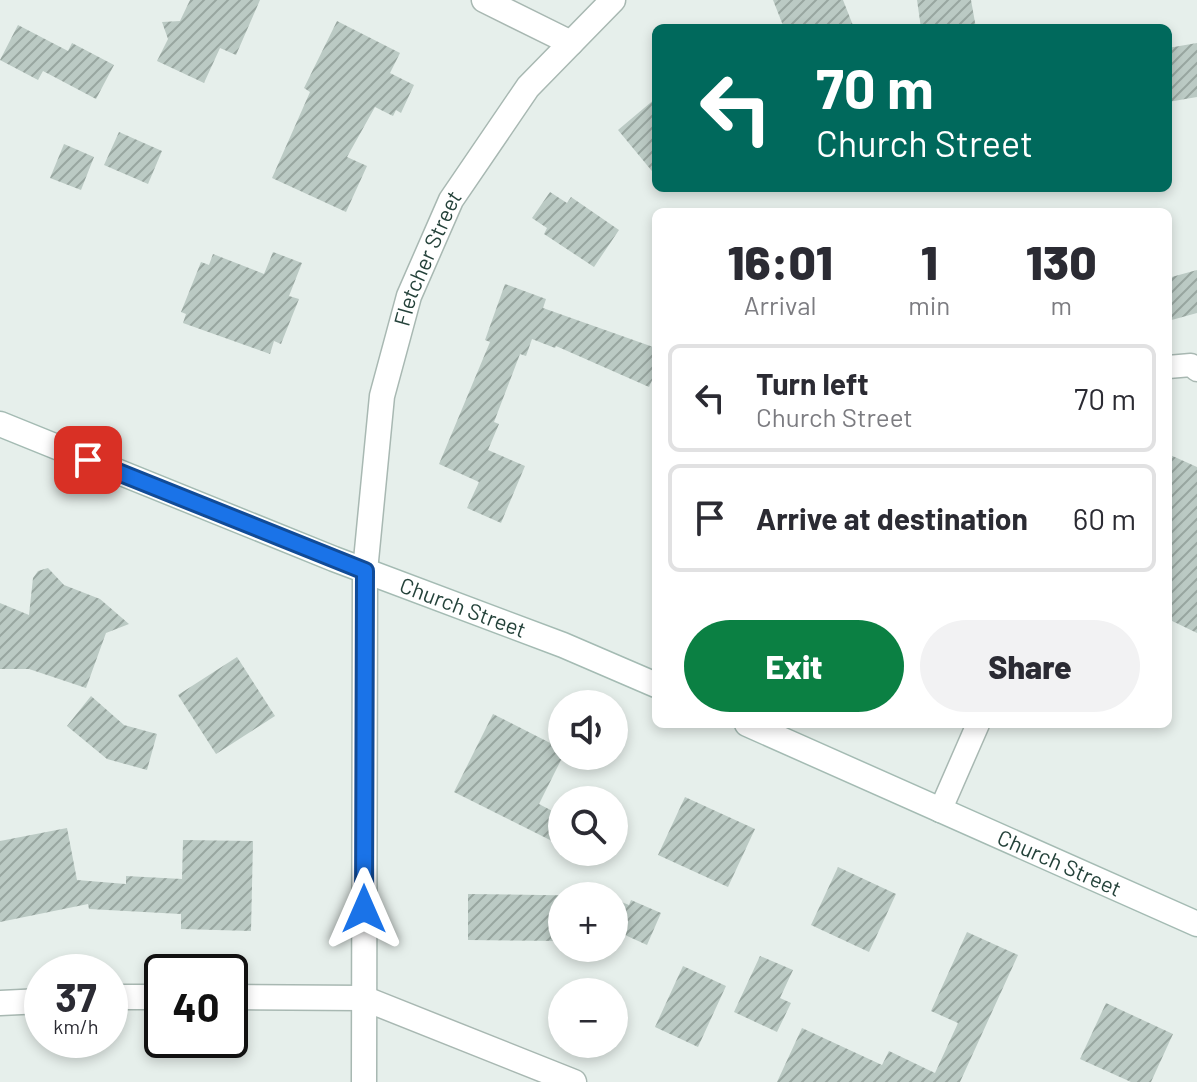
<!DOCTYPE html>
<meta charset="utf-8">
<style>
body{margin:0;font-family:Barlow,sans-serif;background:#f2f2f3;color:#2b2b33;height:100vh;display:flex;flex-direction:column;font-size:30px;white-space:nowrap}
*{box-sizing:border-box;margin:0}
p{font-size:26px;color:#7c7c81}
.icon{flex:none;width:44px;height:44px;fill:none;stroke:currentColor;stroke-width:2;stroke-linecap:round;stroke-linejoin:round}
.map{position:relative;flex:1;overflow:hidden}
.side{position:absolute;left:652px;top:208px;width:520px;height:520px;display:flex;flex-direction:column;background:#fff;border-radius:12px;box-shadow:0 4px 12px #0003}
.side>*{flex:none}
.hud{position:absolute;left:652px;top:24px;width:520px;height:168px;border-radius:12px;box-shadow:0 4px 12px #0003;background:#00695c;color:#fff;overflow:hidden}
.tools{position:absolute;left:548px;top:690px;display:grid;gap:16px}
.tools a{display:grid;place-items:center;width:80px;height:80px;border-radius:50%;background:#fff;box-shadow:0 4px 12px #0003;font-size:40px}
.speed{position:absolute;left:24px;top:954px;display:flex;gap:16px;font-size:40px;font-weight:700;text-align:center}
.speed>*{display:grid;place-content:center;width:104px;height:104px;border-radius:50%;background:#fff;box-shadow:0 4px 12px #0003;line-height:1}
.speed small{font-size:20px;font-weight:400}
.speed .limit{border:4px solid #111;border-radius:12px;background:#fff;color:#111}
.pin{position:absolute;display:grid;place-items:center;width:68px;height:68px;color:#fff;margin:-34px;border-radius:16px;box-shadow:0 4px 12px #0006}
.me{position:absolute;width:88px;margin:-44px;rotate:0deg;stroke-linejoin:round;filter:drop-shadow(0 0 6px #0008)}
.turn{display:flex;align-items:center;gap:28px;height:168px;padding:0 32px;font-size:36px}
.turn .icon{width:104px;height:104px;stroke-width:2.5}
.turn b{display:block;font-size:56px;line-height:68px}
.eta{display:flex;justify-content:space-evenly;align-items:center;height:136px;text-align:center}
.eta b{font-size:48px;font-weight:800;line-height:56px}
.primary-button{display:flex;gap:16px;margin-top:auto;padding:16px 32px}
.primary-button a{flex:1;height:92px;border-radius:48px;background:#0b8043;color:#fff;font-size:32px;font-weight:800;line-height:92px;text-align:center}
.primary-button a+a{background:#f2f2f3;color:#2b2b33}
ul{padding:0;list-style:none}
li{display:flex;align-items:center;gap:24px;height:108px;margin:0 16px 12px;padding:0 16px;border:4px solid #e1e1e2;border-radius:12px}
li div{flex:1}
li b{display:block;font-size:30px}
li em{font-style:normal}
.map>svg:first-child{display:block}
.building{fill:url(#building-hatch)}
.lines{fill:none;stroke-linecap:round;stroke-linejoin:round}
.service-casing{stroke:#a8b8b2;stroke-width:25}
.minor-casing{stroke:#a8b8b2;stroke-width:27}
.tertiary-casing{stroke:#a8b8b2;stroke-width:27}
.secondary-casing{stroke:#a4bbb3;stroke-width:27}
.service{stroke:#fff;stroke-width:22}
.minor{stroke:#fff;stroke-width:24}
.tertiary{stroke:#fff;stroke-width:24}
.secondary{stroke:#fff;stroke-width:24}
.route-casing{stroke:#114b97;stroke-width:20}
.route{stroke:#1a73e8;stroke-width:14}
.labels{text-anchor:middle;stroke-width:6;stroke-linejoin:round;paint-order:stroke}
.street-label{font-size:22px;fill:#24423a;stroke:#f7fbf9}
</style>
<div class="map">
<svg width="1197" height="1082" viewBox="0 0 1197 1082">
<defs>
<pattern id="building-hatch" width="6" height="6" patternUnits="userSpaceOnUse" patternTransform="scale(2)"><rect width="6" height="6" fill="#bbcac4"/><path d="M-1 1l2-2M0 6l6-6M5 7l2-2" fill="none" stroke="#98a6a0"/></pattern>
</defs>
<rect width="100%" height="100%" fill="#e6efeb"/>
<g class="building">
<path d="M 190,0 L 260,0 L 236,55 L 220,48 L 204,83 L 157,61 L 168,39 L 162,22 L 180,21 Z"/>
<path d="M 773,0 L 843,0 L 854,28 L 784,28 Z"/>
<path d="M 917,0 L 971,0 L 976,28 L 921,28 Z"/>
<path d="M 337,21 L 400,53 L 390,73 L 414,85 L 401,113 L 396,110 L 393,116 L 375,107 L 347,157 L 367,166 L 346,212 L 272,178 L 310,92 L 304,88 Z"/>
<path d="M 18,25 L 68,51 L 72,43 L 114,65 L 96,99 L 43,71 L 38,80 L 0,60 Z"/>
<path d="M 1197,43 L 1197,97 L 1168,102 L 1168,48 Z"/>
<path d="M 656,98 L 656,176 L 618,130 Z"/>
<path d="M 119,132 L 162,151 L 148,184 L 104,165 Z"/>
<path d="M 64,144 L 94,157 L 81,190 L 50,178 Z"/>
<path d="M 550,192 L 567,203 L 571,197 L 619,230 L 594,267 L 544,234 L 547,228 L 532,218 Z"/>
<path d="M 273,252 L 302,263 L 289,296 L 299,299 L 281,344 L 274,341 L 270,354 L 183,323 L 186,314 L 181,312 L 201,262 L 209,265 L 213,254 L 264,274 Z"/>
<path d="M 1197,270 L 1197,313 L 1168,321 L 1168,278 Z"/>
<path d="M 505,284 L 546,299 L 543,308 L 656,348 L 656,372 L 649,387 L 556,346 L 555,348 L 532,339 L 526,356 L 520,354 L 494,422 L 499,424 L 488,450 L 525,466 L 501,523 L 467,508 L 479,482 L 439,464 L 490,342 L 485,340 Z"/>
<path d="M 1168,454 L 1197,467 L 1197,633 L 1168,619 Z"/>
<path d="M 48,568 L 64,585 L 100,599 L 129,624 L 106,633 L 86,688 L 29,669 L 0,669 L 0,603 L 29,615 L 33,578 L 38,571 Z"/>
<path d="M 237,657 L 275,716 L 216,754 L 178,695 Z"/>
<path d="M 91,696 L 124,725 L 157,734 L 147,770 L 107,759 L 67,726 Z"/>
<path d="M 493,714 L 562,749 L 563,756 L 539,804 L 562,816 L 562,846 L 454,792 Z"/>
<path d="M 685,797 L 755,829 L 728,887 L 658,855 Z"/>
<path d="M 67,828 L 77,880 L 126,884 L 126,876 L 182,879 L 183,840 L 253,841 L 251,931 L 181,929 L 181,914 L 89,909 L 88,904 L 0,922 L 0,841 Z"/>
<path d="M 838,867 L 896,894 L 869,952 L 811,925 Z"/>
<path d="M 468,894 L 606,896 L 562,896 L 562,941 L 468,940 Z"/>
<path d="M 614,899 L 629,905 L 631,900 L 661,913 L 647,945 L 614,930 Z"/>
<path d="M 967,932 L 1018,955 L 960,1082 L 777,1082 L 802,1028 L 882,1065 L 889,1051 L 935,1073 L 958,1023 L 931,1011 Z"/>
<path d="M 760,956 L 793,970 L 780,998 L 791,1003 L 777,1032 L 734,1012 Z"/>
<path d="M 683,966 L 726,986 L 698,1047 L 655,1027 Z"/>
<path d="M 1106,1003 L 1173,1034 L 1151,1082 L 1131,1082 L 1080,1059 Z"/>
</g>
<g class="lines">
<defs>
<g id="service">
<path d="M 1168,367 L 1191,365 L 1197,370"/>
<path d="M 940,811 L 978,724"/>
</g>
<g id="minor">
<path d="M 484,0 L 571,43"/>
<path d="M 110,997 L 162,997"/>
<path d="M 230,997 L 363,998 L 574,1082"/>
<path d="M 0,1003 L 42,1001"/>
</g>
<g id="tertiary">
<path id="s1" d="M 364,1082 L 365,571 L 382,396 L 409,296 L 451,200 L 528,87 L 613,0"/>
</g>
<g id="secondary">
<path id="s2" d="M 0,424 L 334,559 L 563,645 L 656,685"/>
<path id="s3" d="M 747,724 L 1197,924"/>
</g>
</defs>
<use href="#service" class="service-casing"/>
<use href="#minor" class="minor-casing"/>
<use href="#tertiary" class="tertiary-casing"/>
<use href="#secondary" class="secondary-casing"/>
<use href="#service" class="service"/>
<use href="#minor" class="minor"/>
<use href="#tertiary" class="tertiary"/>
<use href="#secondary" class="secondary"/>
</g>
<g class="lines">
<defs>
<path id="route" d="M 88,460 L 365,571 L 364,909"/>
</defs>
<use href="#route" class="route-casing"/>
<use href="#route" class="route"/>
</g>
<g class="labels">
<g class="street-label">
<text dy="8" stroke="none"><textPath href="#s1" startOffset="832">Fletcher Street</textPath></text>
<text dy="8" stroke="none"><textPath href="#s2" startOffset="498">Church Street</textPath></text>
<text dy="8" stroke="none"><textPath href="#s3" startOffset="342">Church Street</textPath></text>
</g>
</g>
</svg>
<div class="tools">
<a><svg class="icon" aria-label="sound" viewBox="0 0 24 24"><path d="M4 9h4l5-4v14l-5-4H4zM17 9q2 3 0 6"/></svg></a>
<a><svg class="icon" aria-label="search" viewBox="0 0 24 24"><circle cx="10" cy="10" r="6"/><path d="M15 15l6 6"/></svg></a>
<a>+</a>
<a>−</a>
</div>
<div class="speed"><div>37<small>km/h</small></div><div class="limit">40</div></div>
<div class="pin" style="left:88px;top:460px;background:#d93025"><svg class="icon" aria-label="arrive" viewBox="0 0 24 24"><path d="M6 21V4h12l-3 4 3 4H6"/></svg></div>
<svg class="me" style="left:364px;top:909px" viewBox="-20 -20 40 40"><path d="M0-17L14 15 0 8-14 15z" fill="#1a73e8" stroke="#fff" stroke-width="4"/></svg>
<div class="hud">
<div class="turn"><svg class="icon" aria-label="left" viewBox="0 0 24 24"><path d="M17 20v-9H6M10 6l-5 5 5 5"/></svg><div><b>70 m</b>Church Street</div></div>
</div>
<section class="side">
<div class="eta">
<div><b>16:01</b><p>Arrival</p></div>
<div><b>1</b><p>min</p></div>
<div><b>130</b><p>m</p></div>
</div>
<ul>
<li><svg class="icon" aria-label="left" viewBox="0 0 24 24"><path d="M17 20v-9H6M10 6l-5 5 5 5"/></svg><div><b>Turn left</b><p>Church Street</p></div><em>70 m</em></li>
<li><svg class="icon" aria-label="arrive" viewBox="0 0 24 24"><path d="M6 21V4h12l-3 4 3 4H6"/></svg><div><b>Arrive at destination</b></div><em>60 m</em></li>
</ul>
<div class="primary-button"><a>Exit</a><a>Share</a></div>
</section>
</div>
